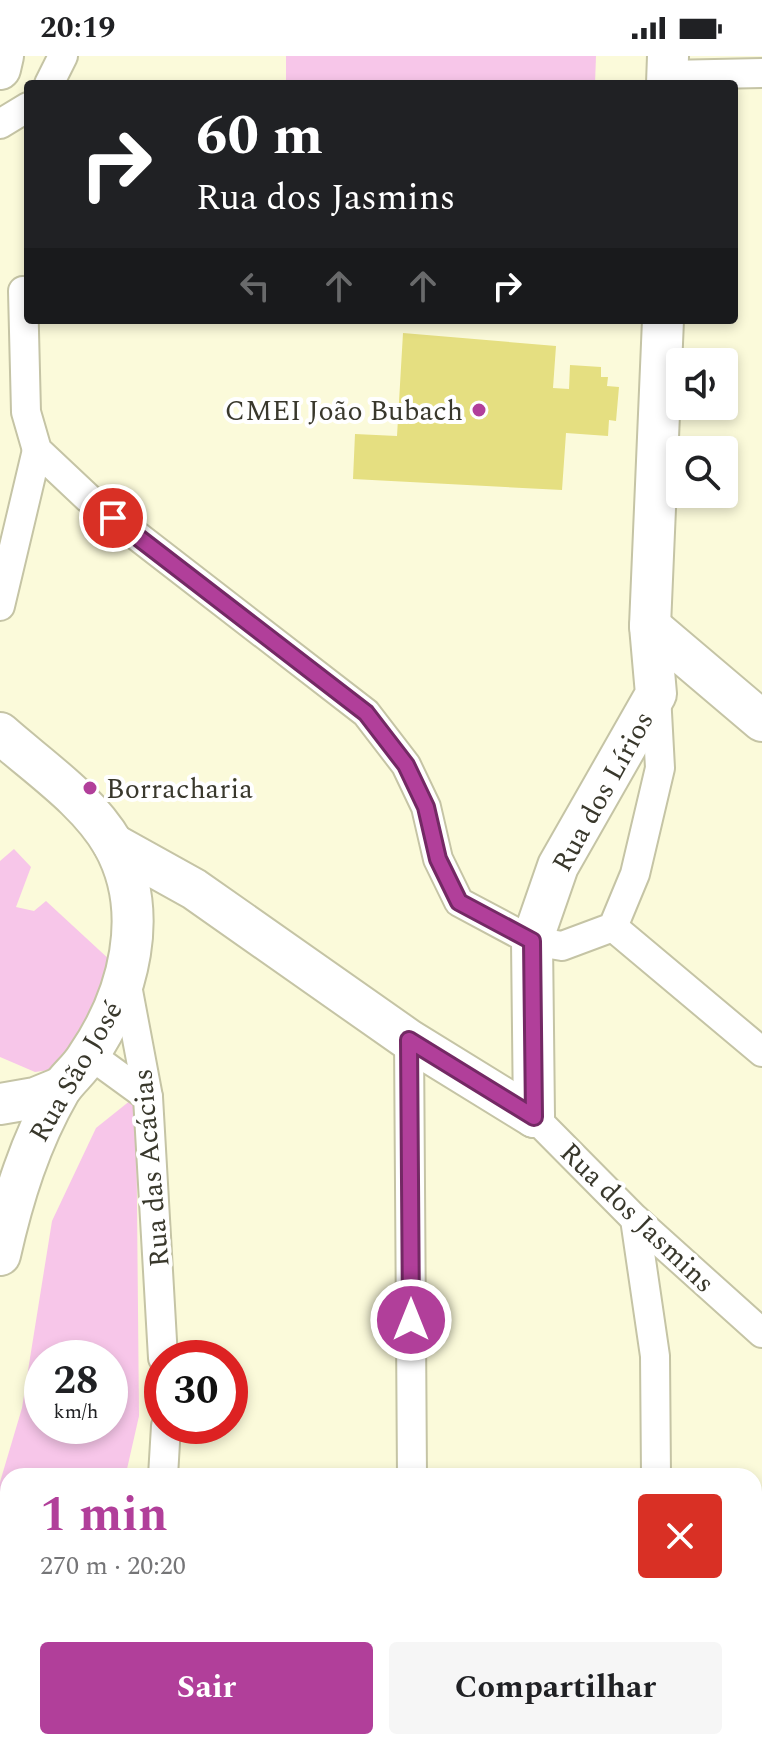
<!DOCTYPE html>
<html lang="pt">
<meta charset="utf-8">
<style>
body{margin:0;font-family:Spectral,serif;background:#f6f6f6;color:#202124;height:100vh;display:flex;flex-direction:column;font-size:30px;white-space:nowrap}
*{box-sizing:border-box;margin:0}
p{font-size:26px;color:#757577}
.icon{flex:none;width:44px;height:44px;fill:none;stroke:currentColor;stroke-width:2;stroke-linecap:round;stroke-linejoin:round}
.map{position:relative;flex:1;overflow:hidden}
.side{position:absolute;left:0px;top:1412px;width:762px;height:282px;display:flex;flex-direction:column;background:#fff;border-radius:24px 24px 0 0;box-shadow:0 4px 12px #0003}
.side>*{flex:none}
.hud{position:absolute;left:24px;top:24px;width:714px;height:244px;border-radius:8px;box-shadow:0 4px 12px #0003;background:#202124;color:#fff;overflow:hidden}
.fabs{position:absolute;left:666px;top:292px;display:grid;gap:16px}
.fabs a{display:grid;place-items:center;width:72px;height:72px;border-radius:8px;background:#fff;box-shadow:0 4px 12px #0003;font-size:40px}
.speed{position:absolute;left:24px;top:1284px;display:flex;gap:16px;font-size:40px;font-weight:700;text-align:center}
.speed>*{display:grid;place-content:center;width:104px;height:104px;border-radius:50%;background:#fff;box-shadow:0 4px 12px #0003;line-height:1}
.speed small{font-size:20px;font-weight:400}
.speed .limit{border:12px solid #d22;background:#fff;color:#111}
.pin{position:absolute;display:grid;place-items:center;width:68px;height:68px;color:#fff;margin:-34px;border:4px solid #fff;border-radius:50%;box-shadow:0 2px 8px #0007}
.me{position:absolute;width:88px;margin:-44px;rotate:0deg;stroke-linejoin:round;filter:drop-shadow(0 0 6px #0008)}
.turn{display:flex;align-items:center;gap:28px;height:168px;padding:0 40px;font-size:36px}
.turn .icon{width:104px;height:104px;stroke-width:2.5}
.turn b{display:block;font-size:56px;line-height:68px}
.lanes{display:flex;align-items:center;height:76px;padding:0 40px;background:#0003;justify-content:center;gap:40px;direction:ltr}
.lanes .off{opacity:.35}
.round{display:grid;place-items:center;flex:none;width:84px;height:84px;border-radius:8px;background:#f6f6f6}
.head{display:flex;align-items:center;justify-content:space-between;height:136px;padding:0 40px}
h1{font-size:48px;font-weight:700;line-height:60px;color:#b13f9a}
.cta{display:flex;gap:16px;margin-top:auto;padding:16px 40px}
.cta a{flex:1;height:92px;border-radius:8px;background:#b13f9a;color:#fff;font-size:32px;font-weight:700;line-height:92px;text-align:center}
.cta a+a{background:#f6f6f6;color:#202124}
.status{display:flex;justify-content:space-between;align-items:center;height:56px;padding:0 40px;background:#fff;direction:ltr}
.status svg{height:22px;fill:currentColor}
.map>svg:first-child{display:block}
.green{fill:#f7c6e9;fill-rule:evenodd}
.building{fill:#e5df81}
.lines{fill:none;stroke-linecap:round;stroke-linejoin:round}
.street-casing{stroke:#c5c4a5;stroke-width:32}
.secondary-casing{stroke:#c5c4a5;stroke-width:44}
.street{stroke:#fff;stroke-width:28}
.secondary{stroke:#fff;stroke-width:40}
.route-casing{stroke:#732964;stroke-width:20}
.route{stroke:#b13f9a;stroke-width:14}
.poi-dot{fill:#b13f9a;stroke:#fff;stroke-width:3}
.labels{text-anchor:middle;stroke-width:8;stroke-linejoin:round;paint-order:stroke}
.poi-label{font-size:28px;fill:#39382c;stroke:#fff;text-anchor:end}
.street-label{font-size:28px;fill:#39382c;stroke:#fff}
</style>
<div class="status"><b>20:19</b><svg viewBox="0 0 49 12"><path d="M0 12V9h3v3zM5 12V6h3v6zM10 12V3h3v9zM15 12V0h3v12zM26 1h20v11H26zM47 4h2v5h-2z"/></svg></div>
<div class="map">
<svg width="762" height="1693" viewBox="0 0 762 1693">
<rect width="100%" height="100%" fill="#fbfada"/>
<g class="green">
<path d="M 286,0 L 596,0 L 595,28 L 286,28 Z"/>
<path d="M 14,793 L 31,811 L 16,851 L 34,855 L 46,845 L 124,917 L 57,1013 L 35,1016 L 0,1001 L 0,805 Z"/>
<path d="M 136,1040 L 139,1360 L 127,1413 L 123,1420 L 8,1420 L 8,1613 L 0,1627 L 0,1426 L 22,1352 L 52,1165 L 96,1072 ZM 42,1302 L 110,1302 L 110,1370 L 42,1370 Z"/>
</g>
<path class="building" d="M 403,277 L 556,290 L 553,332 L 569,333 L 570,309 L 601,311 L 601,321 L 608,321 L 607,330 L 619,331 L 616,365 L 609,364 L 608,380 L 566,377 L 562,434 L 353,423 L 355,378 L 397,380 Z"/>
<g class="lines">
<defs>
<g id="street">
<path d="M 667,19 L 762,17"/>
<path d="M 49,28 L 63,0"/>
<path d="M 0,68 L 28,51"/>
<path d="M 23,235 L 26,356 L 37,394 L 88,442 L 366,657 L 406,709 L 426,751 L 438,803 L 459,846 L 532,885 L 562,890 L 613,871 L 635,818 L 660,712 L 656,638"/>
<path d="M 0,550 L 37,394"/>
<path d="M 613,871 L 762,996"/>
<path d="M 126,924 L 148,1041 L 163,1302"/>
<path d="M 409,984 L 412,1420"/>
<path d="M 87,1002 L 104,1009 L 148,1041"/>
<path d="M 534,1061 L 635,1163 L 762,1277"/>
<path d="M 635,1163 L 655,1300 L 656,1420"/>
<path d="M 163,1420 L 166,1370"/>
<path d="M 178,1686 L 178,1693"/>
<path d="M 413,1686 L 413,1693"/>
<path d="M 659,1686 L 659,1693"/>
<path d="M 22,1693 L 26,1686"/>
</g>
<g id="secondary">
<path d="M 0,13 L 3,0"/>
<path d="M 667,28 L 668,0"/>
<path d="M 650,570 L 762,665"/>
<path d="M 0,677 C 37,710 88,744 113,788 C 151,856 129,940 87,1001 C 80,1013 68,1022 60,1034 C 30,1086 13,1141 0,1199"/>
<path d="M 113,788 L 194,833 L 409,984 L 534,1061"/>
<path d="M 0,1048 L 35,1042 L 62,1031"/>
<path d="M 534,1061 L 532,885 L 558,810 L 656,638 L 650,570 L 663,264"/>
</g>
</defs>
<use href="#street" class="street-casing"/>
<use href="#secondary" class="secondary-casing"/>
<use href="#street" class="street"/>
<use href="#secondary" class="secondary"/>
</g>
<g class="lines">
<defs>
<path id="route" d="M 113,462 L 366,657 L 406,709 L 426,751 L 438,803 L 459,846 L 532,885 L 534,1061 L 409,984 L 411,1264"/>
</defs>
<use href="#route" class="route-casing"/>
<use href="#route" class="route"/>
</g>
<g class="poi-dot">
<circle cx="479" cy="354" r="8"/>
<circle cx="90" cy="732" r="8"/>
</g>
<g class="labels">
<g class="poi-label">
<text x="463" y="364">CMEI João Bubach</text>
<text x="106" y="742" text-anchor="start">Borracharia</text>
</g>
<g class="street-label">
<text transform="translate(602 735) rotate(-61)" y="10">Rua dos Lírios</text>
<text transform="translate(75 1015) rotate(-60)" y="10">Rua São José</text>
<text transform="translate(150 1112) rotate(-95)" y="10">Rua das Acácias</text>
<text transform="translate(638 1161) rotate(44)" y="10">Rua dos Jasmins</text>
</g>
</g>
</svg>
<div class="fabs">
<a><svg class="icon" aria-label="sound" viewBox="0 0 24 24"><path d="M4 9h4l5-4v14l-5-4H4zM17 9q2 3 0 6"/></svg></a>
<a><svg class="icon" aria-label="search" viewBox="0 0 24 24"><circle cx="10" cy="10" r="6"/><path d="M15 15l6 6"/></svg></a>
</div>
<div class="speed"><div>28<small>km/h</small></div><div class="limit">30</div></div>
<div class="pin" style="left:113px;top:462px;background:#d93025"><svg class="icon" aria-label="arrive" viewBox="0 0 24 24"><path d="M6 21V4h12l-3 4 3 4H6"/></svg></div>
<svg class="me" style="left:411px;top:1264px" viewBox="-20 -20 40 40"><circle r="17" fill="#b13f9a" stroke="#fff" stroke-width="3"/><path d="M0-11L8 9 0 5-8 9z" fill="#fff"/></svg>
<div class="hud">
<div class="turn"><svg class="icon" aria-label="right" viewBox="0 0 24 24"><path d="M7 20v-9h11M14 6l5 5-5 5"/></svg><div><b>60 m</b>Rua dos Jasmins</div></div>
<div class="lanes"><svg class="icon off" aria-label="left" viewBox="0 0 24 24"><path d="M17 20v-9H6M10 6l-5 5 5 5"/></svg><svg class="icon off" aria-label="ahead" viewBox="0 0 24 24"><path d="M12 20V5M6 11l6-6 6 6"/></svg><svg class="icon off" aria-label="ahead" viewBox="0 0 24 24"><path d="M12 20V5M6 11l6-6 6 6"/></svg><svg class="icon" aria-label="right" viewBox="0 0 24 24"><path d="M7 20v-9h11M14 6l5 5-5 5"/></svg></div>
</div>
<section class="side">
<div class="head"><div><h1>1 min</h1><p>270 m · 20:20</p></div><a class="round" style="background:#d93025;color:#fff"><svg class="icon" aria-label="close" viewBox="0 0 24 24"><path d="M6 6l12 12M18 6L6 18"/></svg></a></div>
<div class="cta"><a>Sair</a><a>Compartilhar</a></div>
</section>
</div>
